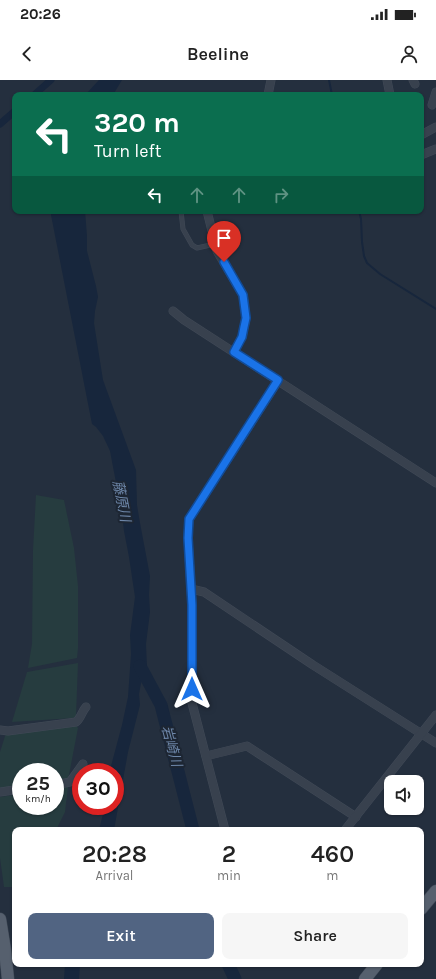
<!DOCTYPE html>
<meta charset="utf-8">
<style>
body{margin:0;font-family:Karla,"Noto Sans JP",sans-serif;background:#f6f6f6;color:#222;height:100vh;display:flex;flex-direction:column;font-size:15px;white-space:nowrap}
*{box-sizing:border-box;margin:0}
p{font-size:13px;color:#767676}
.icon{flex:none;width:22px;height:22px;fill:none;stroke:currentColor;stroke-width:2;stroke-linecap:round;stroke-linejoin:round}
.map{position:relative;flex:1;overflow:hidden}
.drawer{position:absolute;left:12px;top:747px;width:412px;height:140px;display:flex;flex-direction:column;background:#fff;border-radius:8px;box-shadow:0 1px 3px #0004}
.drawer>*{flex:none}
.guide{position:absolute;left:12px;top:12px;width:412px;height:122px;border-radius:8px;box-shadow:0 1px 3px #0004;background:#0b6e4f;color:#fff;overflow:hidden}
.buttons{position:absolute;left:384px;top:695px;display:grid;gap:8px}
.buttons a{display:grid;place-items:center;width:40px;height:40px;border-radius:8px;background:#fff;box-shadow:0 1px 3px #0004;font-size:20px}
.speed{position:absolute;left:12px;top:683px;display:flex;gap:8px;font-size:20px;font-weight:700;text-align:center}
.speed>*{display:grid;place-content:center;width:52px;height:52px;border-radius:50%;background:#fff;box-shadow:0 1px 3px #0004;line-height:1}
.speed small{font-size:10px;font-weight:400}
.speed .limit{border:6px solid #d22;background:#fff;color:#111}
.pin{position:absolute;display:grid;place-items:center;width:34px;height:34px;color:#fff;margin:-41px -17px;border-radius:50% 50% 50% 0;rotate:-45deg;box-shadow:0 0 4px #0007}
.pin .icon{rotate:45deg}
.me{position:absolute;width:44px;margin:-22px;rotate:0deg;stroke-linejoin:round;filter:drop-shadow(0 0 3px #0008)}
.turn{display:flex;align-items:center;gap:14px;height:84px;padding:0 16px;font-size:18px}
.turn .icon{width:52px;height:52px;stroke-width:2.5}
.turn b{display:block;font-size:28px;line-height:34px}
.lanes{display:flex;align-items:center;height:38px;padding:0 16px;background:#0003;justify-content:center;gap:20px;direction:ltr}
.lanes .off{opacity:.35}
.eta{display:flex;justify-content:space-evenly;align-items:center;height:68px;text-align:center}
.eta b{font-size:24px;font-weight:600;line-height:28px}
.button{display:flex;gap:8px;margin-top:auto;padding:8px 16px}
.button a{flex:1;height:46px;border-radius:8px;background:#516482;color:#fff;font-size:16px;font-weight:600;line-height:46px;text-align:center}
.button a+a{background:#f6f6f6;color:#222}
.status{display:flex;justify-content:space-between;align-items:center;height:28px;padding:0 20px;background:#fff;direction:ltr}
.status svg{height:11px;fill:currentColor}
header{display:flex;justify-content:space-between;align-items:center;height:52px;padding:0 16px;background:#fff;font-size:18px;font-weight:600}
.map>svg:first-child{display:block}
.green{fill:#263c3f}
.water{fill:#17263c}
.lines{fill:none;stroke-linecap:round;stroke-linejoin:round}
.stream{stroke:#17263c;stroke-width:2}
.canal{stroke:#17263c;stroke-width:7}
.river{stroke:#17263c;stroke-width:13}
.service-casing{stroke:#414a57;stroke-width:5}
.minor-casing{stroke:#414a57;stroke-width:9}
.primary-casing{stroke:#414a57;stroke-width:13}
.service{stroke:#38414e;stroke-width:4}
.minor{stroke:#38414e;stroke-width:8}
.primary{stroke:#56606e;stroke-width:12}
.route-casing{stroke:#114b97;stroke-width:10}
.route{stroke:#1a73e8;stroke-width:7}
.labels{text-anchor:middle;stroke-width:4;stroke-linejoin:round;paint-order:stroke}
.water-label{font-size:14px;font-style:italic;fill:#6d86a8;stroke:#1d2633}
</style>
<div class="status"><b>20:26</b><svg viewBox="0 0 49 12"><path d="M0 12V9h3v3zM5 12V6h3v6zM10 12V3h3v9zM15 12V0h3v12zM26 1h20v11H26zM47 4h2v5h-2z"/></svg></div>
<header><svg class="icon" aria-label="back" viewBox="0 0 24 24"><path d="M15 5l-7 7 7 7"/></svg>Beeline<svg class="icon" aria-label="person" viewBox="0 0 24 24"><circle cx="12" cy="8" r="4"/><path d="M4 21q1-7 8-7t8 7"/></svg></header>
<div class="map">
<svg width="436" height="899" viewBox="0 0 436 899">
<rect width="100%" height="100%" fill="#242f3e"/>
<g class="green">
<path d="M 36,415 L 64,420 L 74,468 L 78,506 L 78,568 L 77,578 L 28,588 L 32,564 L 33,470 Z"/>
<path d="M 78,583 L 76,636 L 74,638 L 12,642 L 27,592 Z"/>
<path d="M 74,643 L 78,648 L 68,700 L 55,702 L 55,692 L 21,692 L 21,706 L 0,709 L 0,672 L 6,653 Z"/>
<path d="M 68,707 L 65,732 L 56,750 L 15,750 L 15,807 L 4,807 L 0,778 L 0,717 L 21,714 L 21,726 L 55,726 L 55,709 Z"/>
</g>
<g class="water">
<path d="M 99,0 L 122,0 L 113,15 L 85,15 Z"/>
<path d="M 52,131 L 85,131 L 87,156 L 87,171 L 96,206 L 98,217 L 95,231 L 94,243 L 103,300 L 136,390 L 137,425 L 140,443 L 150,496 L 149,515 L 150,532 L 146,564 L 147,588 L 142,598 L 139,614 L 140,625 L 128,672 L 114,750 L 99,750 L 105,726 L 115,726 L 115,692 L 111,692 L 111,686 L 122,645 L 128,617 L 131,574 L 130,555 L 135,517 L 129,477 L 124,451 L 122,434 L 110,371 L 103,356 L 96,347 L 92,344 L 51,135 Z"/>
<path d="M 65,884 L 80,884 L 79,899 L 64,899 Z"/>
</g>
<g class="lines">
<g class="stream">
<path d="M 329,0 L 332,15"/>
<path d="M 359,131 L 361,139 L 362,162 L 364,176 L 367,183 L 380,194 L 436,229"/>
</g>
<g class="canal">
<path d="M 34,15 L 51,0"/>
<path d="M 0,44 L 15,31"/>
</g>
<g class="river">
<path d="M 140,586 L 161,625 L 193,750"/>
<path d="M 228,884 L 235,899"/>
</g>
<defs>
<path id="service" d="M 181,131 L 183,149 L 192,165 L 197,168 L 215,164"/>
<g id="minor">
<path d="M 387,0 L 390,15"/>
<path d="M 413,0 L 415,4"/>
<path d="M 268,15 L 271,0"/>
<path d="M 432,25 L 436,12"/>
<path d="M 421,55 L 436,47"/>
<path d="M 421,75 L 436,69"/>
<path d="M 207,131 L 217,171 L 243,215 L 246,238 L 242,257 L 234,272"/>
<path d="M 173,231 L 184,240 L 436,403"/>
<path d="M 191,509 L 204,512 L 313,585 L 436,663"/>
<path d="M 0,650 L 8,651 L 76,642 C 81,638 82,631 86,627"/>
<path d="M 206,676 L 247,666 L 356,737"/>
<path d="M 55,705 L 70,702 L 83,684"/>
<path d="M 0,712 L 21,709"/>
<path d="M 225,750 L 192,623 L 192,525 L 188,458 L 189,439 L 278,301"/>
<path d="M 345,750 L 436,635"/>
</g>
<g id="primary">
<path d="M 421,829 L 436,811"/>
<path d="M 0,839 L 5,870 L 8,899"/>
<path d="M 365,899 L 377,884"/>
</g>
</defs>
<use href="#service" class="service-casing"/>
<use href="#minor" class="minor-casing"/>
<use href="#primary" class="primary-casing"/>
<use href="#service" class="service"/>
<use href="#minor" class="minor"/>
<use href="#primary" class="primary"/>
</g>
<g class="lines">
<defs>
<path id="route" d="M 192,609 L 192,525 L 188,458 L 189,439 L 278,300 L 234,272 L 242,257 L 244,247 L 246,238 L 243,215 L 224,182"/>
</defs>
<use href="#route" class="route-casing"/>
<use href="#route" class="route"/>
</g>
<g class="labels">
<g class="water-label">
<text transform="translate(122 421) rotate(79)" y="5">藤原川</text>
<text transform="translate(172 666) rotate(75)" y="5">岩崎川</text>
</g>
</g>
</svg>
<div class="buttons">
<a><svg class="icon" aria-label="sound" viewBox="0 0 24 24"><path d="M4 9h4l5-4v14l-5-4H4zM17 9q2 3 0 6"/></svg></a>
</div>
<div class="speed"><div>25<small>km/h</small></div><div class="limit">30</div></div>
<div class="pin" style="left:224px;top:182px;background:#d93025"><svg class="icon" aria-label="arrive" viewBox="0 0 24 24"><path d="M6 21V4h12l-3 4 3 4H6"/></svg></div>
<svg class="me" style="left:192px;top:609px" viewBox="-20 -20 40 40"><path d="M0-17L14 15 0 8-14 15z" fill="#1a73e8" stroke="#fff" stroke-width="4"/></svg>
<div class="guide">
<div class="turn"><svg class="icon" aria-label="left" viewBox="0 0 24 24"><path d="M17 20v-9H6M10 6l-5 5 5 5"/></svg><div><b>320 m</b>Turn left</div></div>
<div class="lanes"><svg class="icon" aria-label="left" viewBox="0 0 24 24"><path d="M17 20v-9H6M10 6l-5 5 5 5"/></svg><svg class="icon off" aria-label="ahead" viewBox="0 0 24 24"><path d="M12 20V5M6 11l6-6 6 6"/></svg><svg class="icon off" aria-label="ahead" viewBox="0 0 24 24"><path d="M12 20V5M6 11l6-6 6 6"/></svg><svg class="icon off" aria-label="right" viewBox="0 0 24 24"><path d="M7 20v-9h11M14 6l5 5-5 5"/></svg></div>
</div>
<section class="drawer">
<div class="eta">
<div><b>20:28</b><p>Arrival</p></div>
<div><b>2</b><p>min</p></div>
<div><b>460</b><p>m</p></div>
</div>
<div class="button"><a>Exit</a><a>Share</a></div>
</section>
</div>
